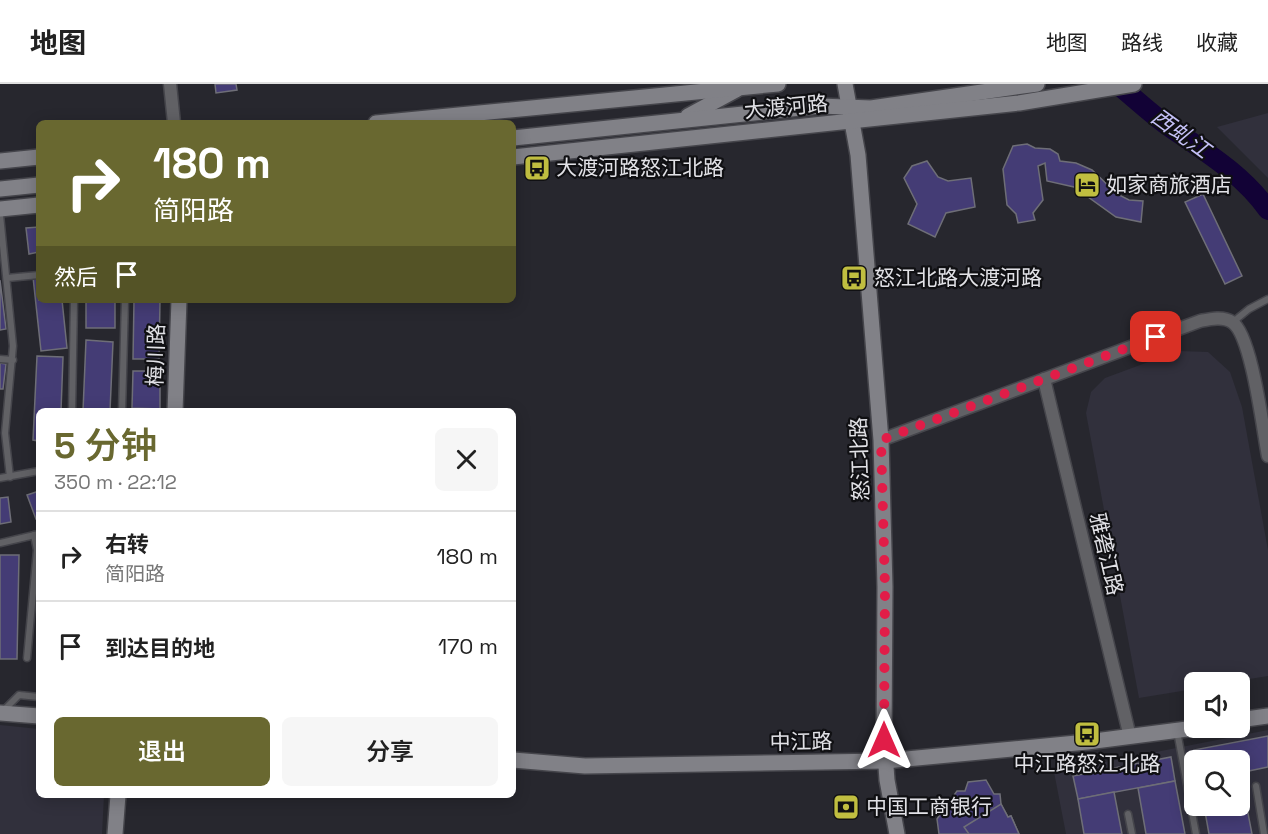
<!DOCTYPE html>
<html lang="zh">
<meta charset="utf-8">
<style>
body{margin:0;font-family:"Space Grotesk","Noto Sans SC",sans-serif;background:#f6f6f6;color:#222;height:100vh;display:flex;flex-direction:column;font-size:22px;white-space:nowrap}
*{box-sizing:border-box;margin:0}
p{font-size:20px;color:#767676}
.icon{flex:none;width:33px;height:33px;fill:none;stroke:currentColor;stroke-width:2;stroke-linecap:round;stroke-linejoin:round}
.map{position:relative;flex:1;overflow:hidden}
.sheet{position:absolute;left:36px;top:324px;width:480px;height:390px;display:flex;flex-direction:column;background:#fff;border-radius:9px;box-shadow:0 3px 15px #0003}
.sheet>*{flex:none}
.hud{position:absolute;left:36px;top:36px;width:480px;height:183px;border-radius:9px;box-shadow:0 3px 15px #0003;background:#696830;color:#fff;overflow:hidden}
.tools{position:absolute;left:1184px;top:588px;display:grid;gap:12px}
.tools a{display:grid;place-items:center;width:66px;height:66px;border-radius:9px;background:#fff;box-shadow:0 3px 15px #0003;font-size:30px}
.pin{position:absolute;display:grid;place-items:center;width:51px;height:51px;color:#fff;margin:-26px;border-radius:12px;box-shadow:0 3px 9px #0006}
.me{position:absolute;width:66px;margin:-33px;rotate:0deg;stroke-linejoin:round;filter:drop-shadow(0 0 4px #0008)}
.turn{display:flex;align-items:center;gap:21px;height:126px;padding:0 18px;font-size:27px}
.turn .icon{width:78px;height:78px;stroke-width:2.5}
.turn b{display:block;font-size:42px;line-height:51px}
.then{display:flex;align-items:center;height:57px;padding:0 18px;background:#0003;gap:12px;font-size:22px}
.round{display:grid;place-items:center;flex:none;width:63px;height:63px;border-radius:9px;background:#f6f6f6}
.headline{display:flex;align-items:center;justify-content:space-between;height:102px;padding:0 18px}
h1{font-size:36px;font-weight:600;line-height:45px;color:#696830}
.action{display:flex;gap:12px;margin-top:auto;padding:12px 18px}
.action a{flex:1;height:69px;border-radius:9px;background:#696830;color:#fff;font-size:24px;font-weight:600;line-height:69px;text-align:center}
.action a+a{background:#f6f6f6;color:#222}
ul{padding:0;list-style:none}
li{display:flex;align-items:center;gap:18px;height:90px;padding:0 18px;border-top:2px solid #e0e0e0}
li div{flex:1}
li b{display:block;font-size:22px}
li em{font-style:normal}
header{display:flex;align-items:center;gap:36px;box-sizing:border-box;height:84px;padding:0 30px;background:#fff;border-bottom:2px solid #e0e0e0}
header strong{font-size:28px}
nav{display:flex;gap:33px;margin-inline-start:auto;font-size:21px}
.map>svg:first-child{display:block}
.built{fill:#31303c;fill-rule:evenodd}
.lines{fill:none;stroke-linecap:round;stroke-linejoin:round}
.river{stroke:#120236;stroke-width:20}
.building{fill:#443c75;stroke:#6e6e77;stroke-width:1.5}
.lane-casing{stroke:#45454b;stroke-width:9}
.street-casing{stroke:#45454b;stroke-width:15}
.secondary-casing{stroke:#45454b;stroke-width:18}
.lane{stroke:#616165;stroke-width:6}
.street{stroke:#616165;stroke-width:12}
.secondary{stroke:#818187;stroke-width:15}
.route{stroke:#e11d48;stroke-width:10;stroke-dasharray:0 18}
.labels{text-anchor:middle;stroke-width:4.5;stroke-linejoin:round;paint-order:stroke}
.street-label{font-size:21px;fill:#e1e1e6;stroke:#101013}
.poi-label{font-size:21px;fill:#e1e1e6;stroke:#101013;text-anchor:start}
.water-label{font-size:22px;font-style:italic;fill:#c4c0f6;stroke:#101013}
</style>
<header>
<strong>地图</strong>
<nav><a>地图</a><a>路线</a><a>收藏</a></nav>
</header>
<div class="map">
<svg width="1268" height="750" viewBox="0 0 1268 750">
<rect width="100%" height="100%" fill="#27272e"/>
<g class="built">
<path d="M 1268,29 L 1268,94 L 1217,43 Z"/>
<path d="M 1178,267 L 1208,268 L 1230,288 L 1242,323 L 1268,466 L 1268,592 L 1231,598 L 1194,598 L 1194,605 L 1139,614 L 1086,329 L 1091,308 L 1105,294 Z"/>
<path d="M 0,641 L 39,645 L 39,711 L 104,711 L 102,750 L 0,750 Z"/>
<path d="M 1268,646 L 1268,750 L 1066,750 L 1054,688 ZM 1194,676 L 1239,676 L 1239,722 L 1194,722 Z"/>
</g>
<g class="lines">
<path class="river" d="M 1117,0 C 1133,13 1148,27 1164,39 C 1202,66 1241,88 1268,126"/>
</g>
<g class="building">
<path d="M 215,0 L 236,0 L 237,6 L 216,9 Z"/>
<path d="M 1027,60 L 1035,64 L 1050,65 L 1058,70 L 1060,77 L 1076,79 L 1092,86 L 1117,110 L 1129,116 L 1143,117 L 1141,138 L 1116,133 L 1074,103 L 1047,97 L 1045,79 L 1038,82 L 1043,116 L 1033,129 L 1035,136 L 1018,139 L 1016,130 L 1007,121 L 1003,85 L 1013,62 Z"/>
<path d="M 927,77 L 938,93 L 948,97 L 971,94 L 975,123 L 946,129 L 935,153 L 908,140 L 917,120 L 904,94 L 912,82 Z"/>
<path d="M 1203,110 L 1242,192 L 1225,200 L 1185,118 Z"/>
<path d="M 39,143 L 39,168 L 29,170 L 26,144 Z"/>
<path d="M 33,193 L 39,193 L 39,216 L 62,216 L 67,264 L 41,267 Z"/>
<path d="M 0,196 L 6,245 L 0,246 Z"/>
<rect x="86" y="216" width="29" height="28"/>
<path d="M 134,216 L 160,216 L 159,275 L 133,275 Z"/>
<path d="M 86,256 L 113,258 L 110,327 L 83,327 Z"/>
<path d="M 37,272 L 63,273 L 61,327 L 39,327 L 39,357 L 33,356 Z"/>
<path d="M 0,279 L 6,280 L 3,305 L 0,305 Z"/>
<path d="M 133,287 L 160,287 L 160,325 L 132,324 Z"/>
<path d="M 39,407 L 39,434 L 36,435 L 27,411 Z"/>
<path d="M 8,413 L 11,438 L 0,440 L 0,414 Z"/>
<path d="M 0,471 L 19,471 L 17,575 L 0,575 Z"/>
<path d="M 1268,652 L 1268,683 L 1239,689 L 1239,676 L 1196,676 L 1194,666 Z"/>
<path d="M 1171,673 L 1175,697 L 1078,715 L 1073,692 Z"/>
<path d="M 1240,688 L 1252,750 L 1209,750 L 1204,722 L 1239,722 Z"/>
<path d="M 986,696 L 994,710 L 1000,710 L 1001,720 L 1008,733 L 1011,732 L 1019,750 L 939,750 L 937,735 L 957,707 L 965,707 L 968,698 Z"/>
<path d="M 1175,697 L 1185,750 L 1146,750 L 1138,704 Z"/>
<path d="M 1114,708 L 1122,750 L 1084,750 L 1078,715 Z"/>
<path d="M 1001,720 L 1008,733 L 1011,732 L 1019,750 L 969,750 L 964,743 Z"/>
</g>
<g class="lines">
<defs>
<g id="lane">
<path d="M 0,131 L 13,262 L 5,349 L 10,393"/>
<path d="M 7,194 L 39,191"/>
<path d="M 1233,238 L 1249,225 L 1268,215"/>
<path d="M 0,275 L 13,276"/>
<path d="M 72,327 L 74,216"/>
<path d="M 122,327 L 125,216"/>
<path d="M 0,394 L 39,387"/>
<path d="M 0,459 L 39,450"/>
<path d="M 27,574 L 37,466 L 34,451"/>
<path d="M 4,626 L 19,611 L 39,613"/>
<path d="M 1177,647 L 1196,750"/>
<path d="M 1256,702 L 1264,750"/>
<path d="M 1128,730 L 1132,750"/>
</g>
<g id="street">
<path d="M 170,0 L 174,39"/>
<path d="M 1044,295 L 1130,653"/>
<path d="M 881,356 L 1200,237 C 1210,235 1223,232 1232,238 C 1252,251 1263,347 1268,372"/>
</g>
<g id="secondary">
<path d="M 845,0 L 858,71 L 881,356 L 885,503 L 884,655 L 887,696 L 897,750"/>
<path d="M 688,32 L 736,6"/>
<path d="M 376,39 L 778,0"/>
<path d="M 513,54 L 820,22 L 871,24 L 1037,0"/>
<path d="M 513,73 L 1019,19 L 1134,0"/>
<path d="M 0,77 L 39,73"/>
<path d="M 0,105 L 39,101"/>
<path d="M 0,125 L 39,121"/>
<path d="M 175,327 L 179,216"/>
<path d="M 0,629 L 39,632"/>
<path d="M 1239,636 L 1268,632"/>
<path d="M 513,676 L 585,682 L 885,677 L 1087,658 L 1195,644"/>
<path d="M 115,750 L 118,711"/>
</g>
</defs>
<use href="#lane" class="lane-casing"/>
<use href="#street" class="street-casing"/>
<use href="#secondary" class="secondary-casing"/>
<use href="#lane" class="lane"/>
<use href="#street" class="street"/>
<use href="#secondary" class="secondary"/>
</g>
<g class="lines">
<path class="route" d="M 884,656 L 885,503 L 881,356 L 1156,253"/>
</g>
<defs>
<symbol id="bus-square" viewBox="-11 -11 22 22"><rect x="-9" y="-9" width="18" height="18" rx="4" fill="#c0be40" stroke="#101013"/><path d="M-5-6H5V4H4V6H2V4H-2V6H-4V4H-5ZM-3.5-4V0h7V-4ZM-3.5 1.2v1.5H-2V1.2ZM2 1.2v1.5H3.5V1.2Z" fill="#111"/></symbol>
<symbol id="hotel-square" viewBox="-11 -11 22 22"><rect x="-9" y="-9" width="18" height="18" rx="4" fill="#c0be40" stroke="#101013"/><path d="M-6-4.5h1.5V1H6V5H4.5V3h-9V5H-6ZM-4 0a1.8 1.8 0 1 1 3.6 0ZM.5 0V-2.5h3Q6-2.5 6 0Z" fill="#111"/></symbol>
<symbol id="bank-square" viewBox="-11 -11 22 22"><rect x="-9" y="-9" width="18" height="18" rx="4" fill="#c0be40" stroke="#101013"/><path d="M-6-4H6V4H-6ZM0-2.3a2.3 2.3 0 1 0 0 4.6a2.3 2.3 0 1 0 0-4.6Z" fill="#111"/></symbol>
</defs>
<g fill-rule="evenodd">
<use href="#bus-square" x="522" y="69" width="30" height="30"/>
<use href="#hotel-square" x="1072" y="86" width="30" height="30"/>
<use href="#bus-square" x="839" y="179" width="30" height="30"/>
<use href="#bus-square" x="1072" y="635" width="30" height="30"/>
<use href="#bank-square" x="831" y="708" width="30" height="30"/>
</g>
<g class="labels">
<g class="street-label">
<text transform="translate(786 23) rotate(-5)" y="7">大渡河路</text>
<text transform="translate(156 271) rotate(-88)" y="7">梅川路</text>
<text transform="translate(860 375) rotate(-92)" y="7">怒江北路</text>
<text transform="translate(1106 470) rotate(77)" y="7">雅砻江路</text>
<text transform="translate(801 658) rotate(-1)" y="7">中江路</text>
</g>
<g class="poi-label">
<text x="556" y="91">大渡河路怒江北路</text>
<text x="1106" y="108">如家商旅酒店</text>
<text x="874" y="201">怒江北路大渡河路</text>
<text x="1087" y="687" text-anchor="middle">中江路怒江北路</text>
<text x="866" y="730">中国工商银行</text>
</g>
<g class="water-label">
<text transform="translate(1181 49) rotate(36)" y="8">西虬江</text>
</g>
</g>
</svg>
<div class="tools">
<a><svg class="icon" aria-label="sound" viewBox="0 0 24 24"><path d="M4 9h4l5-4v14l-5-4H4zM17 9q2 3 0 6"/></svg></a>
<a><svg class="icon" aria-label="search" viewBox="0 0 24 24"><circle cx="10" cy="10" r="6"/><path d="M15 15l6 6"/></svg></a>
</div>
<div class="pin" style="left:1156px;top:253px;background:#d93025"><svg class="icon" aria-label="arrive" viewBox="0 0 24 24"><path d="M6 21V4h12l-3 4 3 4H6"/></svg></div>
<svg class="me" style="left:884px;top:656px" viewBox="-20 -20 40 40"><path d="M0-17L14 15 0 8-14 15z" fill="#e11d48" stroke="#fff" stroke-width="4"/></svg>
<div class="hud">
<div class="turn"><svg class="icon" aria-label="right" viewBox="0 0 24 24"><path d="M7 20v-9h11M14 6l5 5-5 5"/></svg><div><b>180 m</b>简阳路</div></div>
<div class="then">然后<svg class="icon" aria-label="arrive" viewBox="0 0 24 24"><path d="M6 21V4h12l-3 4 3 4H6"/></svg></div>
</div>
<section class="sheet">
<div class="headline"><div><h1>5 分钟</h1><p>350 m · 22:12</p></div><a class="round"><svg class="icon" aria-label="close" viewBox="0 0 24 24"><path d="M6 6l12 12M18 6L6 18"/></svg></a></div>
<ul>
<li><svg class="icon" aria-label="right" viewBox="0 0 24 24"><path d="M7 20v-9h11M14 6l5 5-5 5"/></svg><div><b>右转</b><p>简阳路</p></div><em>180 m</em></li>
<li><svg class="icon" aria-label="arrive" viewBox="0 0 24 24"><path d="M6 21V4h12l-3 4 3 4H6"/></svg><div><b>到达目的地</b></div><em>170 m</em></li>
</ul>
<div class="action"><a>退出</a><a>分享</a></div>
</section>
</div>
